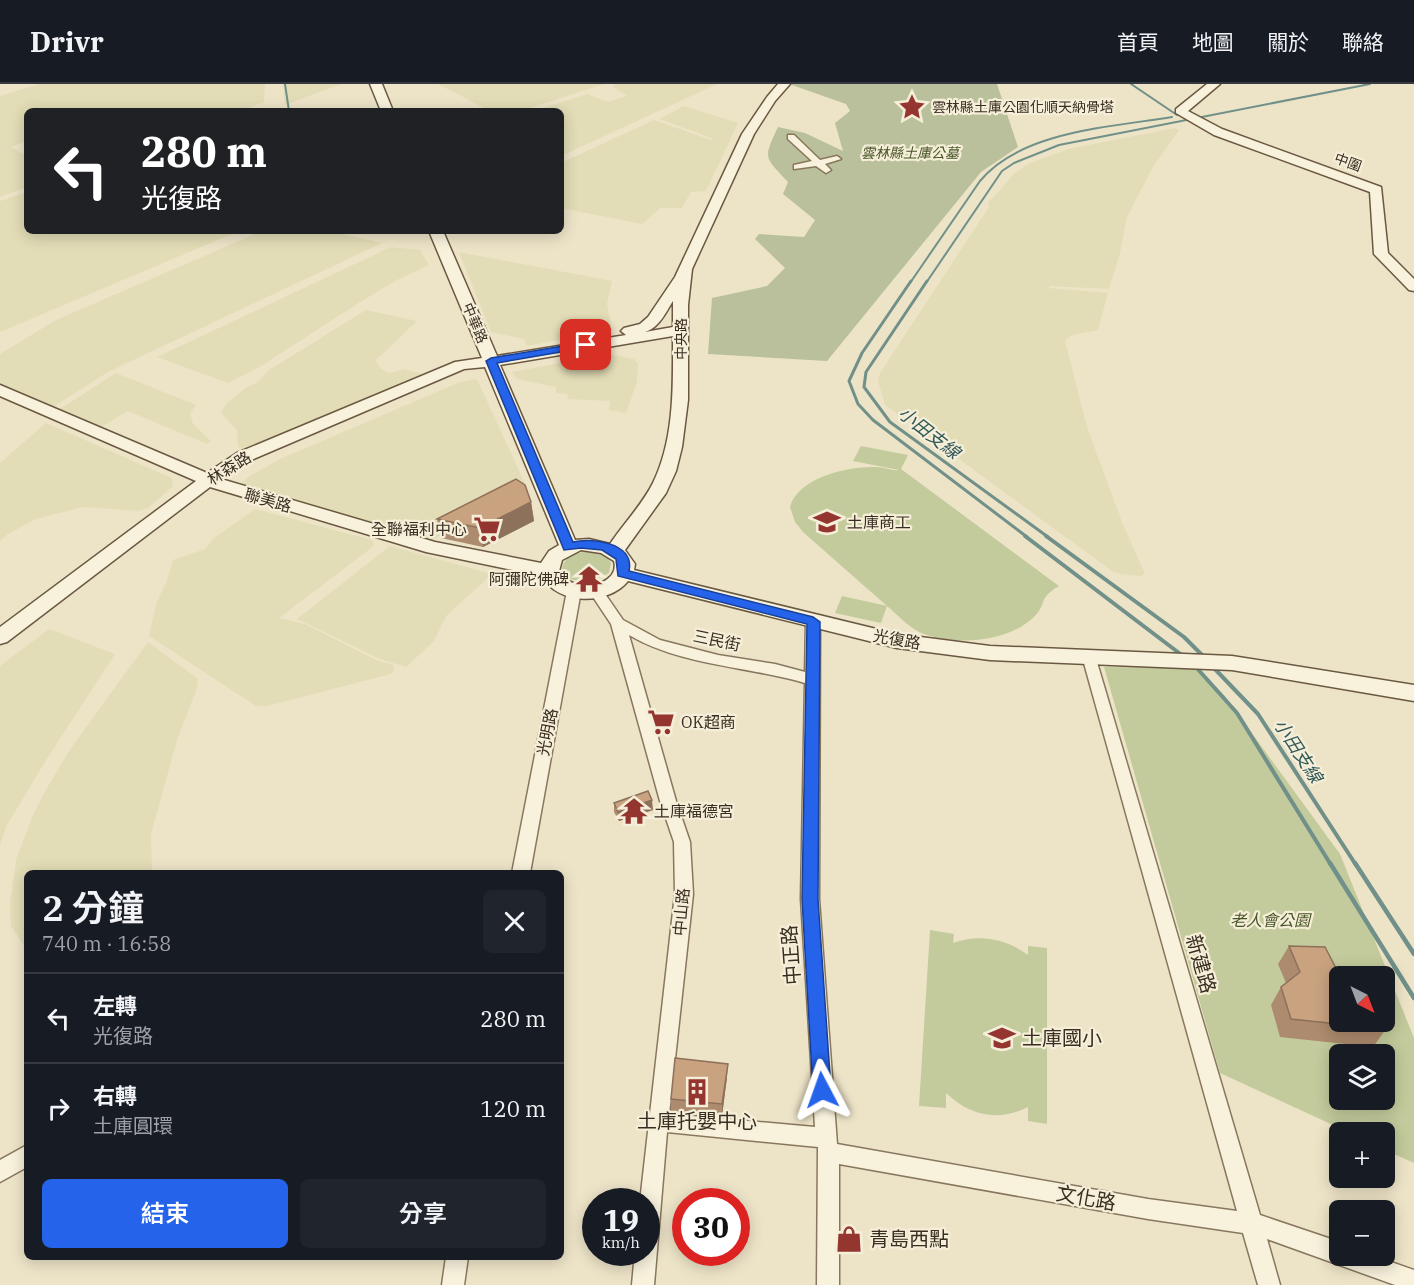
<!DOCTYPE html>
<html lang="zh-TW">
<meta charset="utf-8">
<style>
body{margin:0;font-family:"IBM Plex Serif","Noto Sans TC",serif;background:#20242c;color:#f1f3f6;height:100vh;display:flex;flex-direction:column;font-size:22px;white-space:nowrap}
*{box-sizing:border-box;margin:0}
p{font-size:20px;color:#9ea1a6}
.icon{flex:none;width:33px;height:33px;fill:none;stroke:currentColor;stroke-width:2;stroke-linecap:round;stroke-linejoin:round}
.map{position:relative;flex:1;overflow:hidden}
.drawer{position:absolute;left:24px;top:786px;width:540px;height:390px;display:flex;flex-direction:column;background:#171b24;border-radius:9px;box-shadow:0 3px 15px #0003}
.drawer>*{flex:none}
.guide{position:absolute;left:24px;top:24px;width:540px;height:126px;border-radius:9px;box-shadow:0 3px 15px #0003;background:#202124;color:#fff;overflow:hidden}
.needle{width:39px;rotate:138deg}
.tools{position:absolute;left:1329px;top:882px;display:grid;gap:12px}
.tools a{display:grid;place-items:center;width:66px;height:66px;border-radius:9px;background:#171b24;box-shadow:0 3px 15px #0003;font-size:30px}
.speed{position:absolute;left:582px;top:1104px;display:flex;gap:12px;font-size:30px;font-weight:700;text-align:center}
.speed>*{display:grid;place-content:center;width:78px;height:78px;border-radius:50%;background:#171b24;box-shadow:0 3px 15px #0003;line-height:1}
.speed small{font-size:15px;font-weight:400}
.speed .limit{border:9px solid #d22;background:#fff;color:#111}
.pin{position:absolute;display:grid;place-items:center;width:51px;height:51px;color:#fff;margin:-26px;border-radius:12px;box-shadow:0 3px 9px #0006}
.me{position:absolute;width:66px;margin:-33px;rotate:356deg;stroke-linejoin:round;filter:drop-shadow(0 0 4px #0008)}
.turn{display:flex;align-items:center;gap:21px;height:126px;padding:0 18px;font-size:27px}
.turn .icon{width:78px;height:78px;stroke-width:2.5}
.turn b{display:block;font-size:42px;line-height:51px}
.round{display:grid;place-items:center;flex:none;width:63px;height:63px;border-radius:9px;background:#20242c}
.headline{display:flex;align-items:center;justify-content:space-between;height:102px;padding:0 18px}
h1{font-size:36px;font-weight:600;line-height:45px}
.button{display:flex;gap:12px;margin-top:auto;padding:12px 18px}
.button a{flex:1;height:69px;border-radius:9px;background:#2563eb;color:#fff;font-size:24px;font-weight:600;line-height:69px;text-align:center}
.button a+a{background:#20242c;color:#f1f3f6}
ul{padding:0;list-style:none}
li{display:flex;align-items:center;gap:18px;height:90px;padding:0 18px;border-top:2px solid #363941}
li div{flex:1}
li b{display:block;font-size:22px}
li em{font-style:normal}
header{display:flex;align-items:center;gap:36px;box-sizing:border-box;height:84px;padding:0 30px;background:#171b24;border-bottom:2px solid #363941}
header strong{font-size:28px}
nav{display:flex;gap:33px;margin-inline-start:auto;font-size:21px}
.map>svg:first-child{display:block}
.farmland{fill:#e2ddb6}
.green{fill:#c3cb9c;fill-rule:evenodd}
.cemetery{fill:#bac09b}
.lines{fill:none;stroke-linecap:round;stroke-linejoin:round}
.stream-far3{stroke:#709089;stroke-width:2}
.stream-far2{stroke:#709089;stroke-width:3}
.stream-far1{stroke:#709089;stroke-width:4}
.stream{stroke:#709089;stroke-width:4.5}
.street-casing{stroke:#88775e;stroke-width:3}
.secondary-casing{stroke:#6a5841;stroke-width:3}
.street{fill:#f8f1dc;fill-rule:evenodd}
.secondary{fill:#f8f1dc;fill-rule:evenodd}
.wall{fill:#ad8b6e}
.shaded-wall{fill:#8d715a}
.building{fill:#c9a280;stroke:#8d715a;stroke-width:1.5}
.route{fill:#2563eb;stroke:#184099;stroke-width:1.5}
.labels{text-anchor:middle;stroke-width:4.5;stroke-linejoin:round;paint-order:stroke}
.far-poi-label{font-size:14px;fill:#3a2e21;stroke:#f5eed8;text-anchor:start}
.far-park-label{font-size:14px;font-style:italic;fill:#485528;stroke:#f5eed8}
.far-street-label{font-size:14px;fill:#3a2e21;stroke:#f5eed8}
.street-label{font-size:16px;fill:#3a2e21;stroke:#f5eed8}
.poi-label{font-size:16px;fill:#3a2e21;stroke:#f5eed8;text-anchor:start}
.park-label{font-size:16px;font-style:italic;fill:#485528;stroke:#f5eed8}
.water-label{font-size:18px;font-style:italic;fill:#315958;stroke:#f5eed8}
.near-street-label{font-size:20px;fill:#3a2e21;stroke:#f5eed8}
.near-poi-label{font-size:20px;fill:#3a2e21;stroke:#f5eed8;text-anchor:start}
</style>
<header>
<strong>Drivr</strong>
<nav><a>首頁</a><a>地圖</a><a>關於</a><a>聯絡</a></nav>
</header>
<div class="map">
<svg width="1414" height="1201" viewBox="0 0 1414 1201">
<rect width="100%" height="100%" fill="#ede4c8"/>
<g class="farmland">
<path d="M 39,0 L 265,0 L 264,18 L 240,27 L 27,27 L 27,57 L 11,63 L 27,72 L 27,103 L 0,113 L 0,12 Z"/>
<path d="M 283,0 L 341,0 L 285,21 Z"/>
<path d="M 438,0 L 604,0 L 521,27 L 490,27 Z"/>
<path d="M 617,0 L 717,0 L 561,72 L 561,27 L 534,27 L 587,10 L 608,18 L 627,12 L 612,2 Z"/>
<path d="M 684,22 L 738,39 L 706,107 L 691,108 L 682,124 L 660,124 L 642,140 L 561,124 L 561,79 L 654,36 L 711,56 L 714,55 L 659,35 Z"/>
<path d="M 1175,44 L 1179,46 L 1153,83 L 1127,133 L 1120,169 L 1109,205 L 1049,202 L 1049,204 L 1108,209 L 1098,246 L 1072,251 L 1065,257 L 1087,343 L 1122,438 L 1145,490 L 1141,492 L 1120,490 L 1112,487 L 885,321 L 878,297 L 880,289 L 989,123 L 988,119 L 1014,90 L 1028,80 L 1068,65 Z"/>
<path d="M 27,108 L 27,147 L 239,147 L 0,248 L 0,117 Z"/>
<path d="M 262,147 L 329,147 L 382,159 L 108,288 L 53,323 L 0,300 L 0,270 L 56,236 Z"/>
<path d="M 391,163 L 420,166 L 429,181 L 395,197 L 357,220 L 258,284 L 228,299 L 157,273 Z"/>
<path d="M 459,168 L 612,197 L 607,220 L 612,246 L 527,262 L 524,255 L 491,248 Z"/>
<path d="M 366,226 L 417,237 L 376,276 L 380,284 L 389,289 L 405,285 L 421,290 L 261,358 L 242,364 L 238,363 L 237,346 L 221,329 L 226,320 L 247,303 L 258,298 L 269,286 Z"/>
<path d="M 608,270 L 634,275 L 638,280 L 637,298 L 626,329 L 609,326 L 610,317 L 567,315 L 568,310 L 556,309 L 556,303 L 517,295 L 512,288 Z"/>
<path d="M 116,289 L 196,321 L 190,329 L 193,340 L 211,357 L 207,360 L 128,327 L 101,343 L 60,325 Z"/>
<path d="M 477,295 L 528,406 L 432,456 L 239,401 L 250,392 L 280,375 L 460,298 Z"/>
<path d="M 46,339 L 172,394 L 173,402 L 148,424 L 139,427 L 83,423 L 36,435 L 8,450 L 0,457 L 0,379 Z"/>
<path d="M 255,425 L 372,456 L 374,462 L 279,534 L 305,540 L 376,576 L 393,581 L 394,586 L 391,590 L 267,622 L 256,622 L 149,552 L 156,520 L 166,499 L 173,476 L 205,465 L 214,454 Z"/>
<path d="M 390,462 L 492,490 L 447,531 L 434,557 L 406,583 L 380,575 L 297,535 Z"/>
<path d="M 49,545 L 115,570 L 46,676 L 7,741 L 0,761 L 0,582 Z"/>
<path d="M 148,558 L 198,595 L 197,604 L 177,656 L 151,750 L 152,789 L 27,789 L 27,866 L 11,842 L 10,820 L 16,776 L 33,731 L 47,704 L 71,664 Z"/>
</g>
<g class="green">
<path d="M 861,362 L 908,371 L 901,385 L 1059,502 C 1037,515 1048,519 1034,533 C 1008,558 957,562 924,550 C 910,545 899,532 887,522 L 881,539 L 835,529 L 842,512 L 887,522 L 803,448 L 795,438 L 790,423 C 798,393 849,382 876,383 C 884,383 892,387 899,386 L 853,377 Z"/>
<path d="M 588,467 C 598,468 606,470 611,479 L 609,489 L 590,499 L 569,495 L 562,486 C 563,472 576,469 588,467 Z"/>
<path d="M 1104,583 L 1198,584 L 1224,611 L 1340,770 L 1414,954 L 1414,1079 L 1385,1066 L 1384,1048 L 1348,1048 L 1220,989 ZM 1340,892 L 1384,892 L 1384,938 L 1340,938 ZM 1340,970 L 1384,970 L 1384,1016 L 1340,1016 Z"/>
<path d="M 930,846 L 954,850 L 953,859 C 978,850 1005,854 1028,871 L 1028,862 L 1047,864 L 1047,1040 L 1028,1037 L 1028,1023 C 998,1038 970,1032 946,1009 L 946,1024 L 919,1022 Z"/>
</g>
<path class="cemetery" d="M 789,0 L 997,0 L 1018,63 L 981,88 L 827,277 L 708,270 L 712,214 L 767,202 L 785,184 L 755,155 L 759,150 L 804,153 L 815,136 L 783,110 L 788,98 C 764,72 763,75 778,43 L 805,49 L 843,67 L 835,39 L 850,27 L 846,20 Z"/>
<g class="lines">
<g class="stream-far3">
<path d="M 285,0 L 289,27"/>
<path d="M 1131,0 L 1177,31"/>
<path d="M 910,199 L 980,97 C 1021,47 1112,43 1172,33"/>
<path d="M 926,199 L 1002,87 L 1014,79 L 1059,61 L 1370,0"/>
</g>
<g class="stream-far2">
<path d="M 911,197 L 862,269 L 849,297 L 858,320 L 873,336 L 1027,453"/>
<path d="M 927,197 L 866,288 L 864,303 L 890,338 L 1048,453"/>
</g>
<g class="stream-far1">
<path d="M 1025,452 L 1183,572"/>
<path d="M 1046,452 L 1184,553 L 1203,572"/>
<path d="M 1195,582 L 1237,629 L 1331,781"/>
<path d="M 1212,582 L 1258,630 L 1356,781"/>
</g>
<g class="stream">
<path d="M 1330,779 L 1414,914"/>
<path d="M 1355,779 L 1414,870"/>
</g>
<defs>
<g id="street">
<path d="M 788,51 L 794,51 L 820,76 L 837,72 L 841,75 L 825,80 L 831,86 L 826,89 L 816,82 L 794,85 L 794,81 L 812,77 L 788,55 Z"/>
<path d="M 574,502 L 581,507 L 530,789 L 512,789 L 567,507 Z"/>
<path d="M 596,502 L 601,504 L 623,536 L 660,556 L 718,571 L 775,580 L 805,588 L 806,538 L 813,533 L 820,538 L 819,815 L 837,1060 L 1148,1115 L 1237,1127 L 1082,572 L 1089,567 L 1094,568 L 1260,1131 L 1340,1158 L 1340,1172 L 1374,1172 L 1414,1186 L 1414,1201 L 1395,1201 L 1267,1155 L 1280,1201 L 1258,1201 L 1243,1149 L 1148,1135 L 839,1080 L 839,1201 L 817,1201 L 818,1063 L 667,1048 L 654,1201 L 632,1201 L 635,1168 L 646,1168 L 646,1118 L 640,1118 L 675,810 L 674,758 L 660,717 L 611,540 L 589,507 ZM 629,551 C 682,582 747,582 805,599 L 801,815 L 815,1043 L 669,1030 L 693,810 L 690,758 L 676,717 Z"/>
<path d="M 27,1061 L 27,1083 L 0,1098 L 0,1076 Z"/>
<path d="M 446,1173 L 468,1173 L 464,1201 L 442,1201 Z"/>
</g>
<g id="secondary">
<path d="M 370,0 L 382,0 L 393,27 L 381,27 Z"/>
<path d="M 778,0 L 790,0 L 775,17 L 754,50 L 692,185 L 688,221 L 688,316 L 682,363 L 676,387 L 666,409 L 625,466 L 635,480 L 634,486 L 897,550 L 990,562 L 1232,572 L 1414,601 L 1414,617 L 1232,586 L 990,576 L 897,564 L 628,497 C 608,522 557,521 542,492 L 426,468 L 210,403 L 7,558 L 0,560 L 0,543 L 196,397 L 0,312 L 0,301 L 207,389 L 237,369 L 455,278 L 482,274 L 429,147 L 443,147 L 497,272 L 626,251 L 621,247 L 624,244 L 640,240 L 648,233 L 675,193 L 742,50 L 767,13 ZM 673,217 L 673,243 L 645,248 C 659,244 666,228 673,217 ZM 673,252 C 673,300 675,354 653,399 C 642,421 624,439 610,460 L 589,455 L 575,456 L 500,281 ZM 485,283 L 559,461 L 549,467 L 541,479 L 435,458 L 221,395 L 249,377 L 464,285 ZM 581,466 L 601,469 L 614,477 C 621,503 571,511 559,487 L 562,476 Z"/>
<path d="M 1207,0 L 1220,0 L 1188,27 L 1222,45 L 1381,103 L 1388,169 L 1414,195 L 1414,207 L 1409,206 L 1374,170 L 1370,108 L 1214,51 L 1176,29 L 1176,25 Z"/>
</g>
</defs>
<use href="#street" class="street-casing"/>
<use href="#secondary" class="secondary-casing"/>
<use href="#street" class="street"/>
<use href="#secondary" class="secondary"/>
</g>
<g class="wall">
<path d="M 531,418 L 534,437 L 483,463 L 441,454 L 437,435 Z"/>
<path d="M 614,719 L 653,726 L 619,737 L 614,728 Z"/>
<path d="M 1289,862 L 1340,938 L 1386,945 L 1373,963 L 1280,953 L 1271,921 L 1281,903 L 1286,899 L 1278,880 Z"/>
<path d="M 727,993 L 722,1032 L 671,1028 L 671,1015 Z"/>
</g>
<g class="shaded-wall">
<path d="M 531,418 L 534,437 L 483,463 L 480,444 Z"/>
<path d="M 652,716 L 653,726 L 619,737 L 618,728 Z"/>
<path d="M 728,980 L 727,993 L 722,1032 L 722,1020 Z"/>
</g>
<g class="building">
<path d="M 516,395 L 525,401 L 531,418 L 480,444 L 437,435 Z"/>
<path d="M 648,707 L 652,716 L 618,728 L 614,719 Z"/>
<path d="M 1289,862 L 1325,863 L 1340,892 L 1340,938 L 1382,938 L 1386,945 L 1291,935 L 1281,903 L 1300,888 Z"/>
<path d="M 1351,886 L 1355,892 L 1346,892 Z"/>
<path d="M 675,974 L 728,980 L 722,1020 L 671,1015 Z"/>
</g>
<path class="route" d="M 586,258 L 591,261 L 590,263 L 497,279 L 573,458 C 592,453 635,459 629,487 L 813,533 L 820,538 L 818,815 L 831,1006 L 829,1012 L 822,1015 L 816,1012 L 813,1006 L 802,815 L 807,540 L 618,492 L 616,475 L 602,466 L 581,464 L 564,466 L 486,277 L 491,274 Z"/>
<defs>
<symbol id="sight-bare" viewBox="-9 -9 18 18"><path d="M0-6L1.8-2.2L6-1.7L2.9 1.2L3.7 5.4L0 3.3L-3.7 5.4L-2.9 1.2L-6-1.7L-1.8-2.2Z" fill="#953530" stroke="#f5eed8" stroke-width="2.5" paint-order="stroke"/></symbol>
<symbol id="school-bare" viewBox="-9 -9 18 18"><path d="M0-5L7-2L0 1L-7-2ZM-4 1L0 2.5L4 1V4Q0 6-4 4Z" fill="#953530" stroke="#f5eed8" stroke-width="2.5" paint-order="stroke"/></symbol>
<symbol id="supermarket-bare" viewBox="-9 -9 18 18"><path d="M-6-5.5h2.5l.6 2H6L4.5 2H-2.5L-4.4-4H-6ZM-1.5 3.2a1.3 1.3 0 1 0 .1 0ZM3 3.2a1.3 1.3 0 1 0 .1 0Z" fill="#953530" stroke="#f5eed8" stroke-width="2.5" paint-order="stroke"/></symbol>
<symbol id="temple-bare" viewBox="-9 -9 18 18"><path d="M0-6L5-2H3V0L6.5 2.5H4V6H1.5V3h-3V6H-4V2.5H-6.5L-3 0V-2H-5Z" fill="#953530" stroke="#f5eed8" stroke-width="2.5" paint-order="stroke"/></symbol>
<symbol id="building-bare" viewBox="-9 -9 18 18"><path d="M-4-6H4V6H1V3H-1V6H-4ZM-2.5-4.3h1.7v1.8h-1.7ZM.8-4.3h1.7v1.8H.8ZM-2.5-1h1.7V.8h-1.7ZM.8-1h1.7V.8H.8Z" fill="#953530" stroke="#f5eed8" stroke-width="2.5" paint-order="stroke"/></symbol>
<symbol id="shop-bare" viewBox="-9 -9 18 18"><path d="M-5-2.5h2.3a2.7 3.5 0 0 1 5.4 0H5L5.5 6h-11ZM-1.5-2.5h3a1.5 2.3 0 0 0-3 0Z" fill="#953530" stroke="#f5eed8" stroke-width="2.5" paint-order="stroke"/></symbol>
</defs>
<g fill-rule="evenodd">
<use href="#sight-bare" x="893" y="4" width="38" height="38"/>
<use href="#school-bare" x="808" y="419" width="38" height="38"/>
<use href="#supermarket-bare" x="468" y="426" width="38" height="38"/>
<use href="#temple-bare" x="570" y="476" width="38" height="38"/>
<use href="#supermarket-bare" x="642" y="619" width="38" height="38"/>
<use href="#temple-bare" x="615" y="708" width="38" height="38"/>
<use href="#school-bare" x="983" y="935" width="38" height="38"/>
<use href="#building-bare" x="678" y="989" width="38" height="38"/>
<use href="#shop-bare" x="830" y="1136" width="38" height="38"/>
</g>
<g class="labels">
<g class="far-poi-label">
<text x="932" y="28">雲林縣土庫公園化順天納骨塔</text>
</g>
<g class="far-park-label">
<text x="910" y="74">雲林縣土庫公墓</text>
</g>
<g class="far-street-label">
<text transform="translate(1348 78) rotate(20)" y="5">中圍</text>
<text transform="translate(475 239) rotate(67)" y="5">中華路</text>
<text transform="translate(681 255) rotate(-90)" y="5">中央路</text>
</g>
<g class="street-label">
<text transform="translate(229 384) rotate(-32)" y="6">林森路</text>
<text transform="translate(268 416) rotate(16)" y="6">聯美路</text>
<text transform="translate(897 555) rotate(10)" y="6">光復路</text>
<text transform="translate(717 556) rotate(12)" y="6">三民街</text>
<text transform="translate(547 648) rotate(-79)" y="6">光明路</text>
<text transform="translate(681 828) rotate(-85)" y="6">中山路</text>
</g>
<g class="poi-label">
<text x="847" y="444">土庫商工</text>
<text x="467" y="451" text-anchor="end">全聯福利中心</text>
<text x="569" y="501" text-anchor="end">阿彌陀佛碑</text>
<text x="681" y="644">OK超商</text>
<text x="654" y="733">土庫福德宮</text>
</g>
<g class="park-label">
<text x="1270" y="842">老人會公園</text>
</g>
<g class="water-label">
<text transform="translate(929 349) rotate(38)" y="6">小田支線</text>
<text transform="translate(1298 667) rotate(57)" y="6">小田支線</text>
</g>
<g class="near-street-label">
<text transform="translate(791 871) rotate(-94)" y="7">中正路</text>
<text transform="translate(1201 880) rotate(74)" y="7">新建路</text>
<text transform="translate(1086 1114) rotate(10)" y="7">文化路</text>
</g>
<g class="near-poi-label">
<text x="1022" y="961">土庫國小</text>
<text x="697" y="1044" text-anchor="middle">土庫托嬰中心</text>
<text x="869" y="1162">青島西點</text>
</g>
</g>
</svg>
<div class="tools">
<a><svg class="needle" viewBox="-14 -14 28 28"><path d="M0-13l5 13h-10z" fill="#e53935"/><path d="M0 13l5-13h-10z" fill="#9ea1a6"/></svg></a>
<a><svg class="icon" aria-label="layers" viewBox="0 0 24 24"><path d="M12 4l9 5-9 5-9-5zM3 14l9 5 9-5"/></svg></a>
<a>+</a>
<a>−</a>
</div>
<div class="speed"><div>19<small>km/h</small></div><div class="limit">30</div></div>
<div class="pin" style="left:586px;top:261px;background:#d93025"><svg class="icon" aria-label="arrive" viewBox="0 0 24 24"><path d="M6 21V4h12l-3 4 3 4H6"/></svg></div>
<svg class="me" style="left:822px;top:1006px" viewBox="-20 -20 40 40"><path d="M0-17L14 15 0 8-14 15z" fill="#2563eb" stroke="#fff" stroke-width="4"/></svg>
<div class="guide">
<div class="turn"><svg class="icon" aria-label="left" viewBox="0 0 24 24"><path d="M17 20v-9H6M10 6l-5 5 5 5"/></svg><div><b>280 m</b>光復路</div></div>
</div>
<section class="drawer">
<div class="headline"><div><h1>2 分鐘</h1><p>740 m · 16:58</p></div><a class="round"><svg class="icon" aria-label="close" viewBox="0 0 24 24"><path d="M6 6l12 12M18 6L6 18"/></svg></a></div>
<ul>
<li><svg class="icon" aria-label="left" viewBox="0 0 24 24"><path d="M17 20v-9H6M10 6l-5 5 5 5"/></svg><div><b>左轉</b><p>光復路</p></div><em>280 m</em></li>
<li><svg class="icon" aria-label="right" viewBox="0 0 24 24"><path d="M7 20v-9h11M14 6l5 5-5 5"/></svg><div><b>右轉</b><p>土庫圓環</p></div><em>120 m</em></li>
</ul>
<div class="button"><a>結束</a><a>分享</a></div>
</section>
</div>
